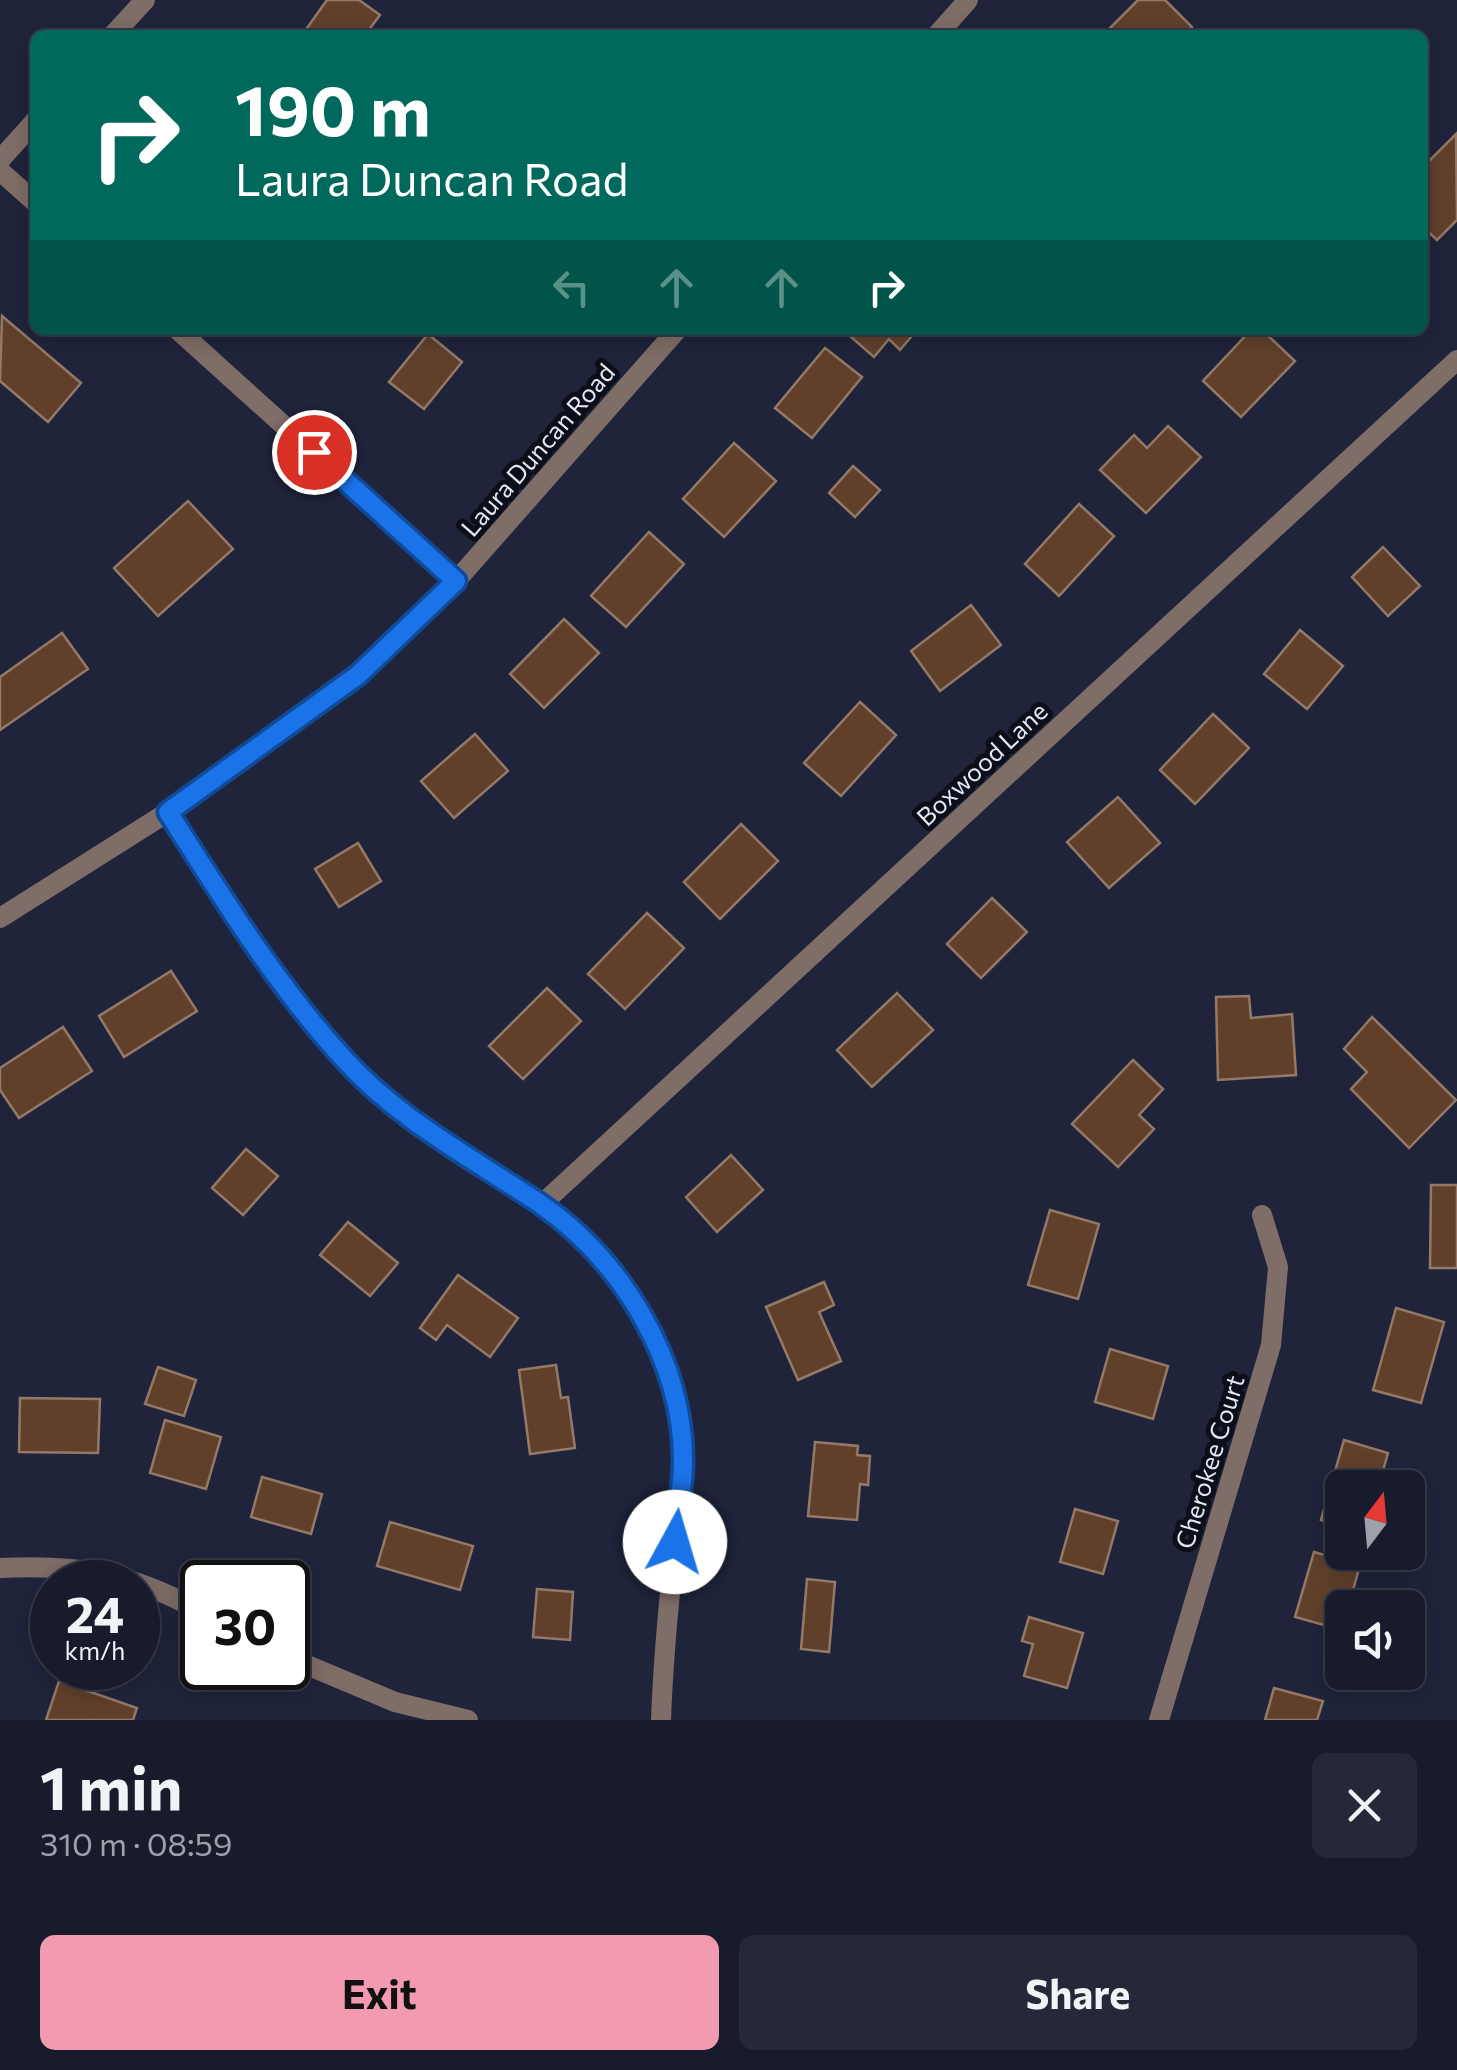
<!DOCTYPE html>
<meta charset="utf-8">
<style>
body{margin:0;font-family:Commissioner,sans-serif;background:#242838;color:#f1f3f6;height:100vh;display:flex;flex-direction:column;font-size:38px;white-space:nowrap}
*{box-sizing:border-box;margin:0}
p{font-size:32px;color:#9ea1a9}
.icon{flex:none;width:55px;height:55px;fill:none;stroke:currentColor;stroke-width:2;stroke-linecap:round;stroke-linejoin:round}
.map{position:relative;height:1720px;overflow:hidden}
.drawer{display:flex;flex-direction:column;background:#171b2c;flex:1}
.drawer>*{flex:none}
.banner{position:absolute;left:30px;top:30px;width:1398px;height:305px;border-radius:15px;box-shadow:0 5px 25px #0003,0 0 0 2px #363948;background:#00695c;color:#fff;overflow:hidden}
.needle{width:65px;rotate:16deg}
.controls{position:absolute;left:1325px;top:1470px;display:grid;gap:20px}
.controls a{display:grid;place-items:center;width:100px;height:100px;border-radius:15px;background:#171b2c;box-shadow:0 5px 25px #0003,0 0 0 2px #363948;font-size:50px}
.speed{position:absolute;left:30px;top:1560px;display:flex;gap:20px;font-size:50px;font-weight:700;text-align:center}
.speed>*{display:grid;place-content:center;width:130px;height:130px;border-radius:50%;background:#171b2c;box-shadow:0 5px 25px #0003,0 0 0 2px #363948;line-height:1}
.speed small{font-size:25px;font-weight:400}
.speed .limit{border:5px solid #111;border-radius:15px;background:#fff;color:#111}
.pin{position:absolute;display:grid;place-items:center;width:85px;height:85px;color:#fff;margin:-42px;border:5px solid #fff;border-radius:50%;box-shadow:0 2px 10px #0007}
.me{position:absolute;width:110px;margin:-55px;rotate:6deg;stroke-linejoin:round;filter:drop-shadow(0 0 8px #0008)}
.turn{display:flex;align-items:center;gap:35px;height:210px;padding:0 40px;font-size:45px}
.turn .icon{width:130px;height:130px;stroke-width:2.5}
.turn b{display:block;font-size:70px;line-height:85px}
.lanes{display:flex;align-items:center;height:95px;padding:0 40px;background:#0003;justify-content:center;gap:50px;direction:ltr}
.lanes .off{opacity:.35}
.round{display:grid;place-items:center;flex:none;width:105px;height:105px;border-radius:15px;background:#242838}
.head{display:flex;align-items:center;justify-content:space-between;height:170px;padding:0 40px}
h1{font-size:60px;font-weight:700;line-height:75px}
.action{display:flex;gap:20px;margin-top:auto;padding:20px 40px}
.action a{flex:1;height:115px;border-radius:15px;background:#f29aaf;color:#111;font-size:40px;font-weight:700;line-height:115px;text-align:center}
.action a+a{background:#242838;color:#f1f3f6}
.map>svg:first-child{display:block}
.building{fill:#60402b;stroke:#947967;stroke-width:2.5}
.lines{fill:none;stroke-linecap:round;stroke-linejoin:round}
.minor{stroke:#7f6d67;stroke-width:20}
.tertiary{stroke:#7f6d67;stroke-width:20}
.route-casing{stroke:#114b97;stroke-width:25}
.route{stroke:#1a73e8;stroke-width:18}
.labels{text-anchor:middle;stroke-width:10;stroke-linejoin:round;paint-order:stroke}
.street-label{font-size:25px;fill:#e3e8f7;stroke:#0c0e18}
</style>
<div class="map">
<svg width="1457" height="1720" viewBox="0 0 1457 1720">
<rect width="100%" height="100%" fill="#1f243b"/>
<g class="building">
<path d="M 327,0 L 359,0 L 380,15 L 365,35 L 302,35 Z"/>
<path d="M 1138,0 L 1165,0 L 1192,27 L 1184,35 L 1103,35 Z"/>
<path d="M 1456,134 L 1457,220 L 1437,240 L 1422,226 L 1422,168 Z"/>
<path d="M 2,316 L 81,383 L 48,422 L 0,381 Z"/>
<path d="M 843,330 L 917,330 L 900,350 L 889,339 L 874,357 Z"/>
<path d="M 1251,330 L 1262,330 L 1295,361 L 1241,417 L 1203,381 Z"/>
<path d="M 428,334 L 462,362 L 424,409 L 389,382 Z"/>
<path d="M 825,348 L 862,377 L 812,438 L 775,408 Z"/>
<path d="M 1168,426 L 1201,457 L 1146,513 L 1100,470 L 1134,435 L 1147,448 Z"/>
<path d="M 734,443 L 776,481 L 724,537 L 683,499 Z"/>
<path d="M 853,466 L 880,490 L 855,517 L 829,493 Z"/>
<path d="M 188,501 L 233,549 L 158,616 L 114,568 Z"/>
<path d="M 1079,504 L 1114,536 L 1059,596 L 1025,564 Z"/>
<path d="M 649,532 L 684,564 L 626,627 L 591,596 Z"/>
<path d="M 1383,547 L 1420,586 L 1388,616 L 1352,577 Z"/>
<path d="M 971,605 L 1001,645 L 940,691 L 911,651 Z"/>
<path d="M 564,619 L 599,653 L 544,708 L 510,674 Z"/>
<path d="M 1300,630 L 1343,666 L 1307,709 L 1264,674 Z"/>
<path d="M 62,633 L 88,669 L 0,730 L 0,677 Z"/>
<path d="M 860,702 L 896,735 L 841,796 L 804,763 Z"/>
<path d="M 1213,714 L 1249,748 L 1195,804 L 1160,770 Z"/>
<path d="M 475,734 L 508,771 L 454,818 L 421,781 Z"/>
<path d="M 1118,797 L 1160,843 L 1109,888 L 1067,842 Z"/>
<path d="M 741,824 L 778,861 L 720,919 L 684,882 Z"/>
<path d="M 358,843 L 381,881 L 339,907 L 315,869 Z"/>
<path d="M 992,898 L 1027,932 L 981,978 L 947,944 Z"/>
<path d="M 647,913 L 684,948 L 625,1009 L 588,974 Z"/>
<path d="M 171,971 L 197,1011 L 124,1057 L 99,1016 Z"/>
<path d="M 547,988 L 581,1021 L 523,1079 L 489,1046 Z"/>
<path d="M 897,993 L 933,1030 L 872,1087 L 837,1050 Z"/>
<path d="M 1249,996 L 1251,1018 L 1292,1014 L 1296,1075 L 1218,1080 L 1216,997 Z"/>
<path d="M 1372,1017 L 1456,1100 L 1409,1148 L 1351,1089 L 1367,1072 L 1344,1049 Z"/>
<path d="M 63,1027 L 92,1071 L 19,1118 L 0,1090 L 0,1068 Z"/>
<path d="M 1133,1060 L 1163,1089 L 1139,1115 L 1154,1129 L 1118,1167 L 1072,1124 Z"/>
<path d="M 246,1149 L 278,1176 L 243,1215 L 212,1188 Z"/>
<path d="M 731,1155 L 763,1190 L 717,1232 L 686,1197 Z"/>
<path d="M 1431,1185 L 1457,1185 L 1457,1268 L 1430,1268 Z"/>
<path d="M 1050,1210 L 1099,1224 L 1078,1299 L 1028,1285 Z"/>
<path d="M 348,1222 L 398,1263 L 370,1296 L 320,1255 Z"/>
<path d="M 458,1275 L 518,1318 L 490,1357 L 447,1325 L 436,1340 L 420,1328 Z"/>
<path d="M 824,1282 L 834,1305 L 819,1312 L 841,1361 L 798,1380 L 766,1307 Z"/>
<path d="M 1396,1308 L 1444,1322 L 1421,1403 L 1373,1390 Z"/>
<path d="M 1110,1349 L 1168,1366 L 1153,1419 L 1095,1402 Z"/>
<path d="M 556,1365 L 561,1398 L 568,1397 L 575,1448 L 530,1454 L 519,1370 Z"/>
<path d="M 158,1367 L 196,1380 L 184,1416 L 145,1404 Z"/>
<path d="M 20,1398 L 100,1399 L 98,1453 L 19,1452 Z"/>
<path d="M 165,1420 L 221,1437 L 206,1489 L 150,1473 Z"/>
<path d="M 1344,1440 L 1388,1453 L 1378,1488 L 1342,1488 L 1342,1526 L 1321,1520 Z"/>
<path d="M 815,1442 L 858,1446 L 857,1455 L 870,1456 L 868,1485 L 860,1484 L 857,1520 L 808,1516 Z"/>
<path d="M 262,1477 L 322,1494 L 311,1534 L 251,1517 Z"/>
<path d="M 1075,1509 L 1118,1521 L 1103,1574 L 1060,1562 Z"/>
<path d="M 390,1522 L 473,1546 L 460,1590 L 377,1566 Z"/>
<path d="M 1314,1552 L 1360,1565 L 1348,1608 L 1342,1608 L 1342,1630 L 1295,1617 Z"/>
<path d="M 807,1579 L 835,1582 L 829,1652 L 801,1649 Z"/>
<path d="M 537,1589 L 573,1592 L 570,1640 L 533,1637 Z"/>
<path d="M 1029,1617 L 1083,1633 L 1067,1688 L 1024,1676 L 1033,1644 L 1022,1641 Z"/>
<path d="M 59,1681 L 137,1708 L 133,1720 L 46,1720 Z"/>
<path d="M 1274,1688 L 1323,1701 L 1317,1720 L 1265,1720 Z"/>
</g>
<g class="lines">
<g class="minor">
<path d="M 113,35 L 145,0"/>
<path d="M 0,160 L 35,121"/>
<path d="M 0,171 L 35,202"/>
<path d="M 178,330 L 456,581"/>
<path d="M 168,812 C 222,897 276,983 343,1058 C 379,1099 427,1134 473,1163 C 517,1191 565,1216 601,1255 C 638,1295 662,1352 675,1403 C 687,1454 679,1503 674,1554 C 668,1609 663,1664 661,1720"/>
<path d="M 541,1205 L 1457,360"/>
<path d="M 0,1568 C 81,1564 131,1573 202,1612"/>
<path d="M 288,1657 L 395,1702 L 468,1720"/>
<path d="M 1159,1720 L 1271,1345 L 1278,1267 L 1262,1215"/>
</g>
<g class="tertiary">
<path d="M 937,35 L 968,0"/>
<path d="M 0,918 L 168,812 L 358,675 L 456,581 L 677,330"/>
</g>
</g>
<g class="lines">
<defs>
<path id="route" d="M 314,452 L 456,581 L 358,675 L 168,812 C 222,897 276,985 344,1059 C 399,1120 472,1158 539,1203 C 622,1260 685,1363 683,1466 C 682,1491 677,1517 675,1542"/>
</defs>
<use href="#route" class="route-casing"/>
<use href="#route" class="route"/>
</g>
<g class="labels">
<g class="street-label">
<text transform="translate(538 450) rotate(-49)" y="9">Laura Duncan Road</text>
<text transform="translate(982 764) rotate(-43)" y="9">Boxwood Lane</text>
<text transform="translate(1210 1462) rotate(-73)" y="9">Cherokee Court</text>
</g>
</g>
</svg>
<div class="controls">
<a><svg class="needle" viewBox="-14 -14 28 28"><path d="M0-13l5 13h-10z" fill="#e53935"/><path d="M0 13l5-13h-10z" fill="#9ea1a9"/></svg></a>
<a><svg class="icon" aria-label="sound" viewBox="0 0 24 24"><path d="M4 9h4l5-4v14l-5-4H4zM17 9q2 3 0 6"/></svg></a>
</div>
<div class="speed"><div>24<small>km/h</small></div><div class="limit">30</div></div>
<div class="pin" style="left:314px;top:452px;background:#d93025"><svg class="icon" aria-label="arrive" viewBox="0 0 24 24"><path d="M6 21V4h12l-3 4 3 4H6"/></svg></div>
<svg class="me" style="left:675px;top:1542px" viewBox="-20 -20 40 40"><circle r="19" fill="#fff"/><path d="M0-13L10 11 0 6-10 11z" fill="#1a73e8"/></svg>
<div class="banner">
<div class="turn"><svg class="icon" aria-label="right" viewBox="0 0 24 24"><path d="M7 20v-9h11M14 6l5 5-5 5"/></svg><div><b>190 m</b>Laura Duncan Road</div></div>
<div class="lanes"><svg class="icon off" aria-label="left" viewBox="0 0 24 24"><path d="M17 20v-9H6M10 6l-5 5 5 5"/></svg><svg class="icon off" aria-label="ahead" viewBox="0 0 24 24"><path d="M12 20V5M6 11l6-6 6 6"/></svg><svg class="icon off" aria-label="ahead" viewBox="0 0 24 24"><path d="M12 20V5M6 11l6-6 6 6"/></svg><svg class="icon" aria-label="right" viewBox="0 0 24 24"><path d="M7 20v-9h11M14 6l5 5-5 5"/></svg></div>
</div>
</div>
<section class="drawer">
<div class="head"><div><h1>1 min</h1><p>310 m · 08:59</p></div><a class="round"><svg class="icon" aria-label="close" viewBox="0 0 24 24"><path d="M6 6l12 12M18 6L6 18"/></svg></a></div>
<div class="action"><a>Exit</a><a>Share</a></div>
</section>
